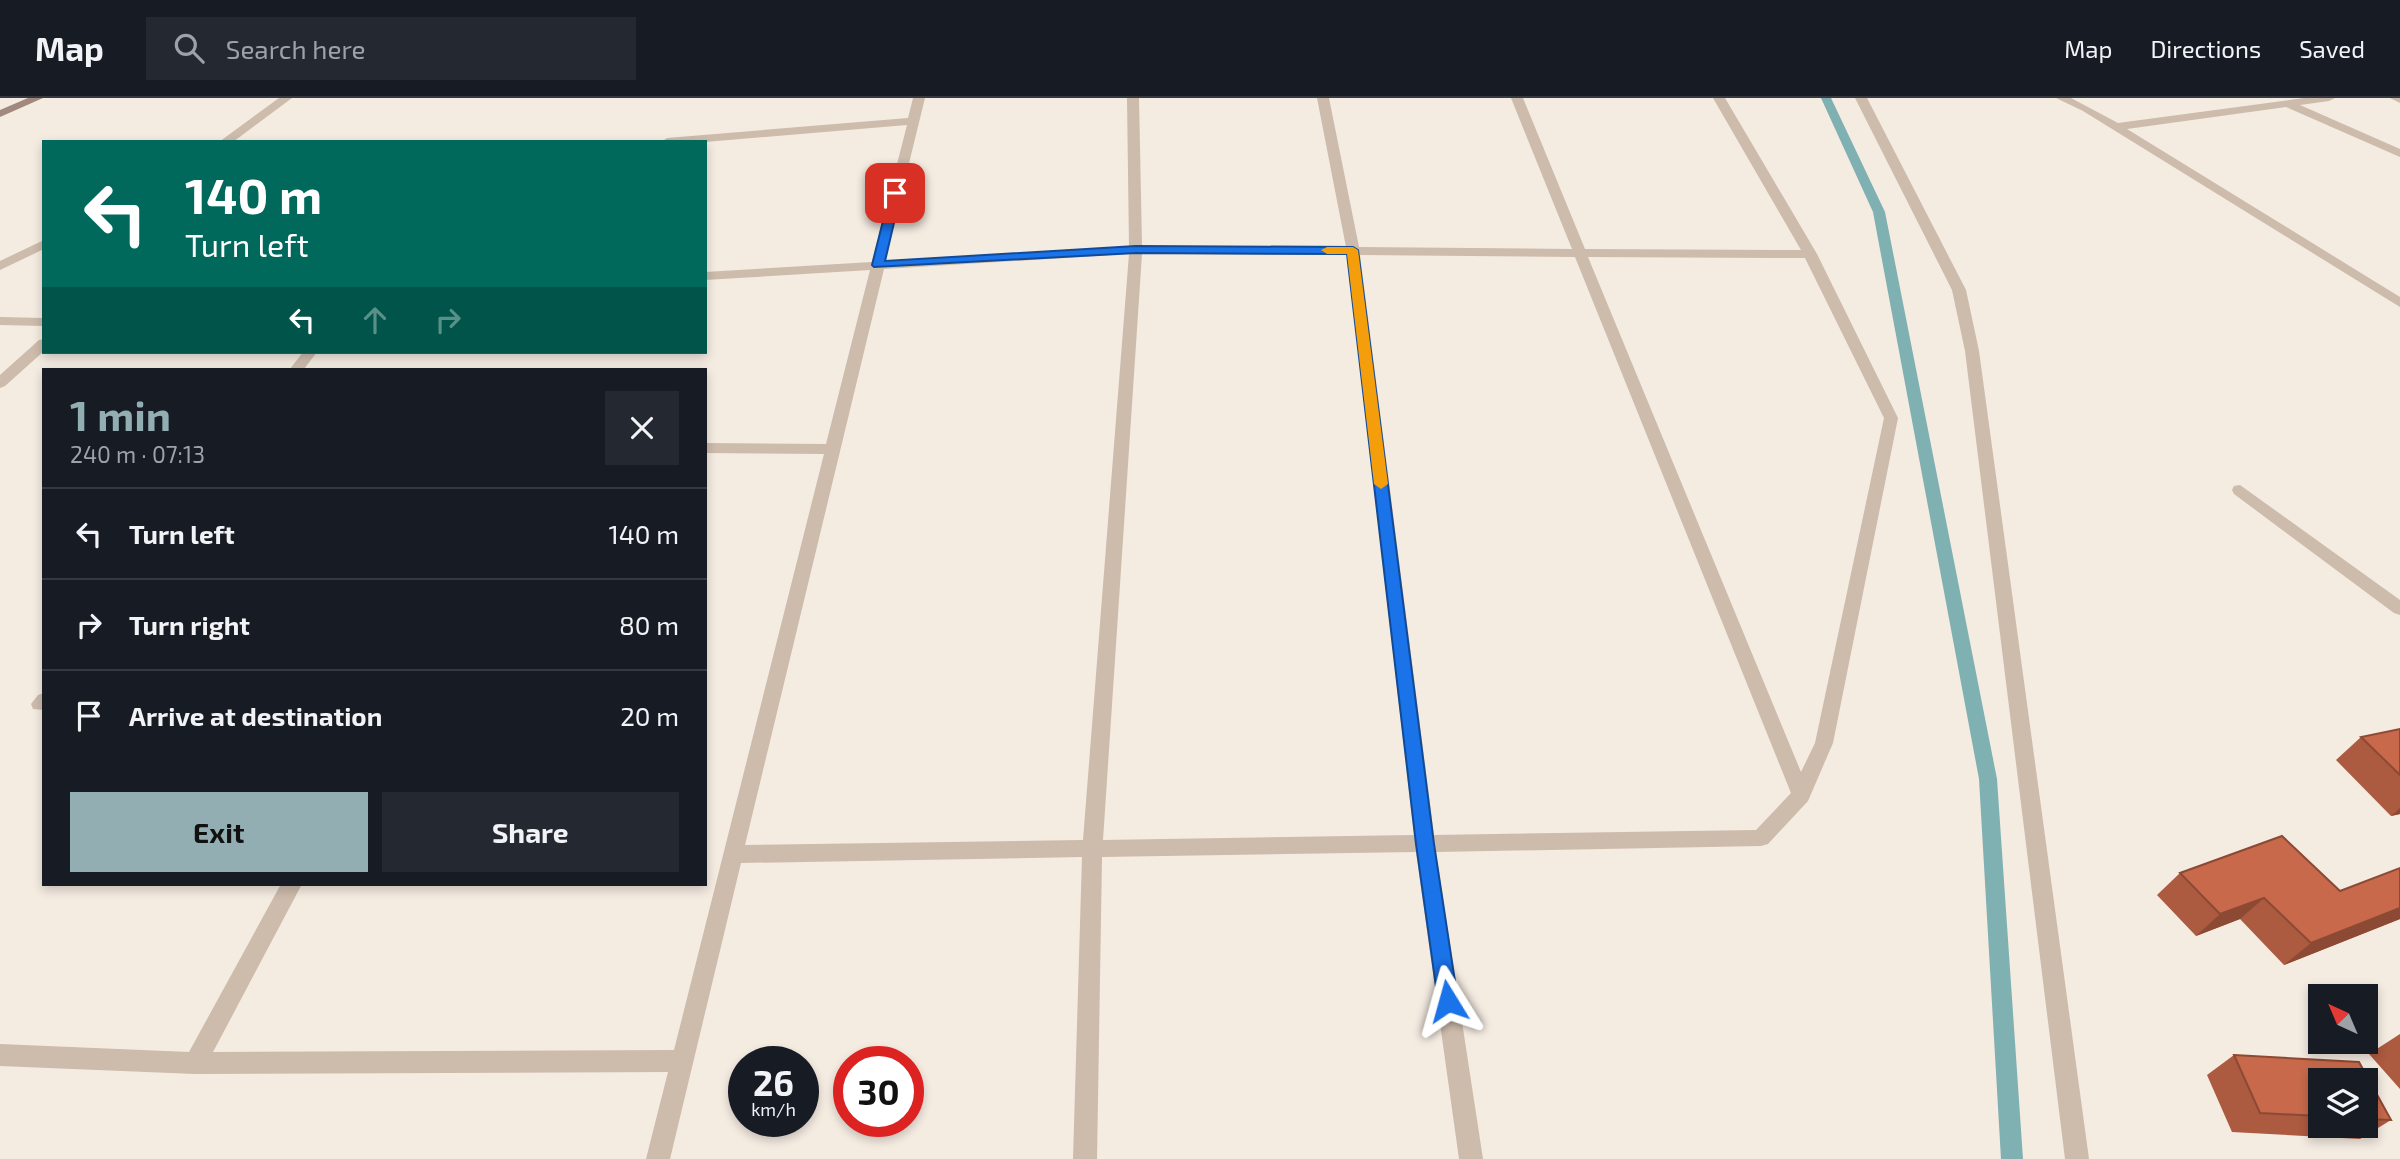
<!DOCTYPE html>
<meta charset="utf-8">
<style>
body{margin:0;font-family:"Exo 2",sans-serif;background:#242831;color:#f1f3f6;height:100vh;display:flex;flex-direction:column;font-size:26px;white-space:nowrap}
*{box-sizing:border-box;margin:0}
p{font-size:23px;color:#9ea1a6}
.icon{flex:none;width:38px;height:38px;fill:none;stroke:currentColor;stroke-width:2;stroke-linecap:round;stroke-linejoin:round}
.map{position:relative;flex:1;overflow:hidden}
.drawer{position:absolute;left:42px;top:270px;width:665px;height:518px;display:flex;flex-direction:column;background:#171b24;border-radius:0px;box-shadow:0 4px 10px #0003}
.drawer>*{flex:none}
.guide{position:absolute;left:42px;top:42px;width:665px;height:214px;border-radius:0px;box-shadow:0 4px 10px #0003;background:#00695c;color:#fff;overflow:hidden}
.needle{width:46px;rotate:316deg}
.fabs{position:absolute;left:2308px;top:886px;display:grid;gap:14px}
.fabs a{display:grid;place-items:center;width:70px;height:70px;border-radius:0px;background:#171b24;box-shadow:0 4px 10px #0003;font-size:35px}
.speed{position:absolute;left:728px;top:948px;display:flex;gap:14px;font-size:35px;font-weight:700;text-align:center}
.speed>*{display:grid;place-content:center;width:91px;height:91px;border-radius:50%;background:#171b24;box-shadow:0 4px 10px #0003;line-height:1}
.speed small{font-size:18px;font-weight:400}
.speed .limit{border:10px solid #d22;background:#fff;color:#111}
.pin{position:absolute;display:grid;place-items:center;width:60px;height:60px;color:#fff;margin:-30px;border-radius:14px;box-shadow:0 4px 10px #0006}
.me{position:absolute;width:77px;margin:-38px;rotate:352deg;stroke-linejoin:round;filter:drop-shadow(0 0 5px #0008)}
.turn{display:flex;align-items:center;gap:24px;height:147px;padding:0 28px;font-size:32px}
.turn .icon{width:91px;height:91px;stroke-width:2.5}
.turn b{display:block;font-size:49px;line-height:60px}
.lanes{display:flex;align-items:center;height:66px;padding:0 28px;background:#0003;justify-content:center;gap:35px;direction:ltr}
.lanes .off{opacity:.35}
.round{display:grid;place-items:center;flex:none;width:74px;height:74px;border-radius:0px;background:#242831}
.head{display:flex;align-items:center;justify-content:space-between;height:119px;padding:0 28px}
h1{font-size:42px;font-weight:700;line-height:52px;color:#92aeb2}
.primary-button{display:flex;gap:14px;margin-top:auto;padding:14px 28px}
.primary-button a{flex:1;height:80px;border-radius:0px;background:#92aeb2;color:#111;font-size:28px;font-weight:700;line-height:80px;text-align:center}
.primary-button a+a{background:#242831;color:#f1f3f6}
ul{padding:0;list-style:none}
li{display:flex;align-items:center;gap:21px;height:91px;padding:0 28px;border-top:2px solid #363941}
li div{flex:1}
li b{display:block;font-size:26px}
li em{font-style:normal}
header{display:flex;align-items:center;gap:42px;box-sizing:border-box;height:98px;padding:0 35px;background:#171b24;border-bottom:2px solid #363941}
header strong{font-size:33px}
nav{display:flex;gap:38px;margin-inline-start:auto;font-size:24px}
.search{width:490px;height:63px;background:#242831;display:flex;align-items:center;gap:18px;box-sizing:border-box;padding:0 24px;border-radius:0px;color:#9ea1a6;font-size:26px}
.map>svg:first-child{display:block}
.lines{fill:none;stroke-linecap:round;stroke-linejoin:round}
.stream{fill:#7fb0b2;fill-rule:evenodd}
.street{fill:#cdbbac;fill-rule:evenodd}
.secondary{fill:#a18a7d;fill-rule:evenodd}
.wall{fill:#ac5a40;fill-rule:evenodd}
.shaded-wall{fill:#8c4a34}
.building{fill:#c8694b;stroke:#8c4a34;stroke-width:2}
.route{fill:#1a73e8;stroke:#114b97;stroke-width:2}
.slow{fill:#f59e0b}
</style>
<header>
<strong>Map</strong>
<div class="search"><svg class="icon" aria-label="search" viewBox="0 0 24 24"><circle cx="10" cy="10" r="6"/><path d="M15 15l6 6"/></svg>Search here</div>
<nav><a>Map</a><a>Directions</a><a>Saved</a></nav>
</header>
<div class="map">
<svg width="2400" height="1061" viewBox="0 0 2400 1061">
<rect width="100%" height="100%" fill="#f4ebe1"/>
<g class="lines">
<path class="stream" d="M 1821,0 L 1831,0 L 1885,114 L 1997,681 L 2023,1061 L 2001,1061 L 1979,681 L 1873,114 Z"/>
<g class="street">
<path d="M 279,0 L 292,0 L 233,44 L 219,44 Z"/>
<path d="M 913,0 L 925,0 L 885,163 L 1129,148 L 1127,0 L 1139,0 L 1142,148 L 1346,149 L 1317,0 L 1329,0 L 1359,149 L 1572,151 L 1511,0 L 1523,0 L 1585,151 L 1801,152 L 1713,0 L 1725,0 L 1817,156 L 1898,320 L 1833,645 L 1808,703 L 1768,746 L 1761,748 L 1436,754 L 1483,1061 L 1459,1061 L 1416,754 L 1102,759 L 1097,1061 L 1073,1061 L 1082,759 L 741,765 L 670,1061 L 646,1061 L 668,974 L 195,976 L 0,968 L 0,946 L 189,954 L 281,786 L 302,786 L 213,954 L 674,952 L 824,356 L 705,355 L 705,345 L 826,346 L 870,172 L 705,182 L 705,174 L 872,164 L 907,27 L 705,44 L 661,44 L 667,40 L 908,20 ZM 1129,156 L 1083,742 L 745,747 L 884,171 ZM 1142,156 L 1347,157 L 1414,737 L 1103,742 ZM 1360,157 L 1575,159 L 1791,695 L 1756,732 L 1434,737 ZM 1588,159 L 1805,160 L 1884,320 L 1815,645 L 1801,674 Z"/>
<path d="M 1855,0 L 1867,0 L 1966,192 L 1979,253 L 2089,1061 L 2065,1061 L 1965,253 L 1952,192 Z"/>
<path d="M 2056,0 L 2071,0 L 2118,25 L 2304,0 L 2335,0 L 2329,3 L 2300,7 L 2400,51 L 2400,59 L 2286,9 L 2127,31 L 2400,199 L 2400,209 L 2083,13 Z"/>
<path d="M 2390,0 L 2400,0 L 2400,5 Z"/>
<path d="M 44,142 L 44,151 L 0,172 L 0,163 Z"/>
<path d="M 0,219 L 44,220 L 44,228 L 0,227 Z"/>
<path d="M 44,241 L 44,253 L 5,288 L 0,290 L 0,277 L 39,242 Z"/>
<path d="M 303,254 L 317,254 L 304,271 L 290,271 Z"/>
<path d="M 2240,387 L 2400,502 L 2400,517 L 2394,515 L 2234,396 L 2232,392 L 2234,388 Z"/>
<path d="M 44,595 L 44,612 L 33,611 L 31,606 L 38,597 Z"/>
</g>
<path class="secondary" d="M 28,0 L 43,0 L 0,19 L 0,12 Z"/>
</g>
<g class="wall">
<path d="M 2400,631 L 2400,716 L 2391,718 L 2336,662 L 2361,639 Z"/>
<path d="M 2180,775 L 2340,793 L 2400,821 L 2284,867 L 2240,821 L 2196,838 L 2157,797 Z"/>
<path d="M 2400,936 L 2400,991 L 2369,956 Z"/>
<path d="M 2234,957 L 2359,964 L 2391,1022 L 2360,1041 L 2232,1034 L 2207,977 ZM 2320,982 L 2366,982 L 2366,1027 L 2320,1027 Z"/>
</g>
<g class="shaded-wall">
<path d="M 2400,710 L 2400,716 L 2391,718 Z"/>
<path d="M 2264,800 L 2240,821 L 2196,838 L 2220,816 Z"/>
<path d="M 2400,810 L 2400,821 L 2284,867 L 2311,845 Z"/>
</g>
<g class="building">
<path d="M 2400,631 L 2400,677 L 2361,639 Z"/>
<path d="M 2282,738 L 2340,793 L 2400,770 L 2400,810 L 2311,845 L 2264,800 L 2220,816 L 2180,775 Z"/>
<path d="M 2234,957 L 2359,964 L 2391,1022 L 2366,1021 L 2366,982 L 2320,982 L 2320,1018 L 2260,1015 Z"/>
</g>
<path class="route" d="M 895,92 L 901,95 L 885,163 L 1136,148 L 1353,149 L 1358,152 L 1434,746 L 1458,903 L 1455,910 L 1448,913 L 1441,910 L 1438,903 L 1416,746 L 1347,156 L 1136,155 L 874,169 L 872,167 L 890,95 Z"/>
<path class="slow" d="M 1353,149 L 1358,152 L 1388,386 L 1381,391 L 1374,386 L 1347,156 L 1327,156 L 1321,152 L 1327,149 Z"/>
</svg>
<div class="fabs">
<a><svg class="needle" viewBox="-14 -14 28 28"><path d="M0-13l5 13h-10z" fill="#e53935"/><path d="M0 13l5-13h-10z" fill="#9ea1a6"/></svg></a>
<a><svg class="icon" aria-label="layers" viewBox="0 0 24 24"><path d="M12 4l9 5-9 5-9-5zM3 14l9 5 9-5"/></svg></a>
</div>
<div class="speed"><div>26<small>km/h</small></div><div class="limit">30</div></div>
<div class="pin" style="left:895px;top:95px;background:#d93025"><svg class="icon" aria-label="arrive" viewBox="0 0 24 24"><path d="M6 21V4h12l-3 4 3 4H6"/></svg></div>
<svg class="me" style="left:1448px;top:903px" viewBox="-20 -20 40 40"><path d="M0-17L14 15 0 8-14 15z" fill="#1a73e8" stroke="#fff" stroke-width="4"/></svg>
<div class="guide">
<div class="turn"><svg class="icon" aria-label="left" viewBox="0 0 24 24"><path d="M17 20v-9H6M10 6l-5 5 5 5"/></svg><div><b>140 m</b>Turn left</div></div>
<div class="lanes"><svg class="icon" aria-label="left" viewBox="0 0 24 24"><path d="M17 20v-9H6M10 6l-5 5 5 5"/></svg><svg class="icon off" aria-label="ahead" viewBox="0 0 24 24"><path d="M12 20V5M6 11l6-6 6 6"/></svg><svg class="icon off" aria-label="right" viewBox="0 0 24 24"><path d="M7 20v-9h11M14 6l5 5-5 5"/></svg></div>
</div>
<section class="drawer">
<div class="head"><div><h1>1 min</h1><p>240 m · 07:13</p></div><a class="round"><svg class="icon" aria-label="close" viewBox="0 0 24 24"><path d="M6 6l12 12M18 6L6 18"/></svg></a></div>
<ul>
<li><svg class="icon" aria-label="left" viewBox="0 0 24 24"><path d="M17 20v-9H6M10 6l-5 5 5 5"/></svg><div><b>Turn left</b></div><em>140 m</em></li>
<li><svg class="icon" aria-label="right" viewBox="0 0 24 24"><path d="M7 20v-9h11M14 6l5 5-5 5"/></svg><div><b>Turn right</b></div><em>80 m</em></li>
<li><svg class="icon" aria-label="arrive" viewBox="0 0 24 24"><path d="M6 21V4h12l-3 4 3 4H6"/></svg><div><b>Arrive at destination</b></div><em>20 m</em></li>
</ul>
<div class="primary-button"><a>Exit</a><a>Share</a></div>
</section>
</div>
